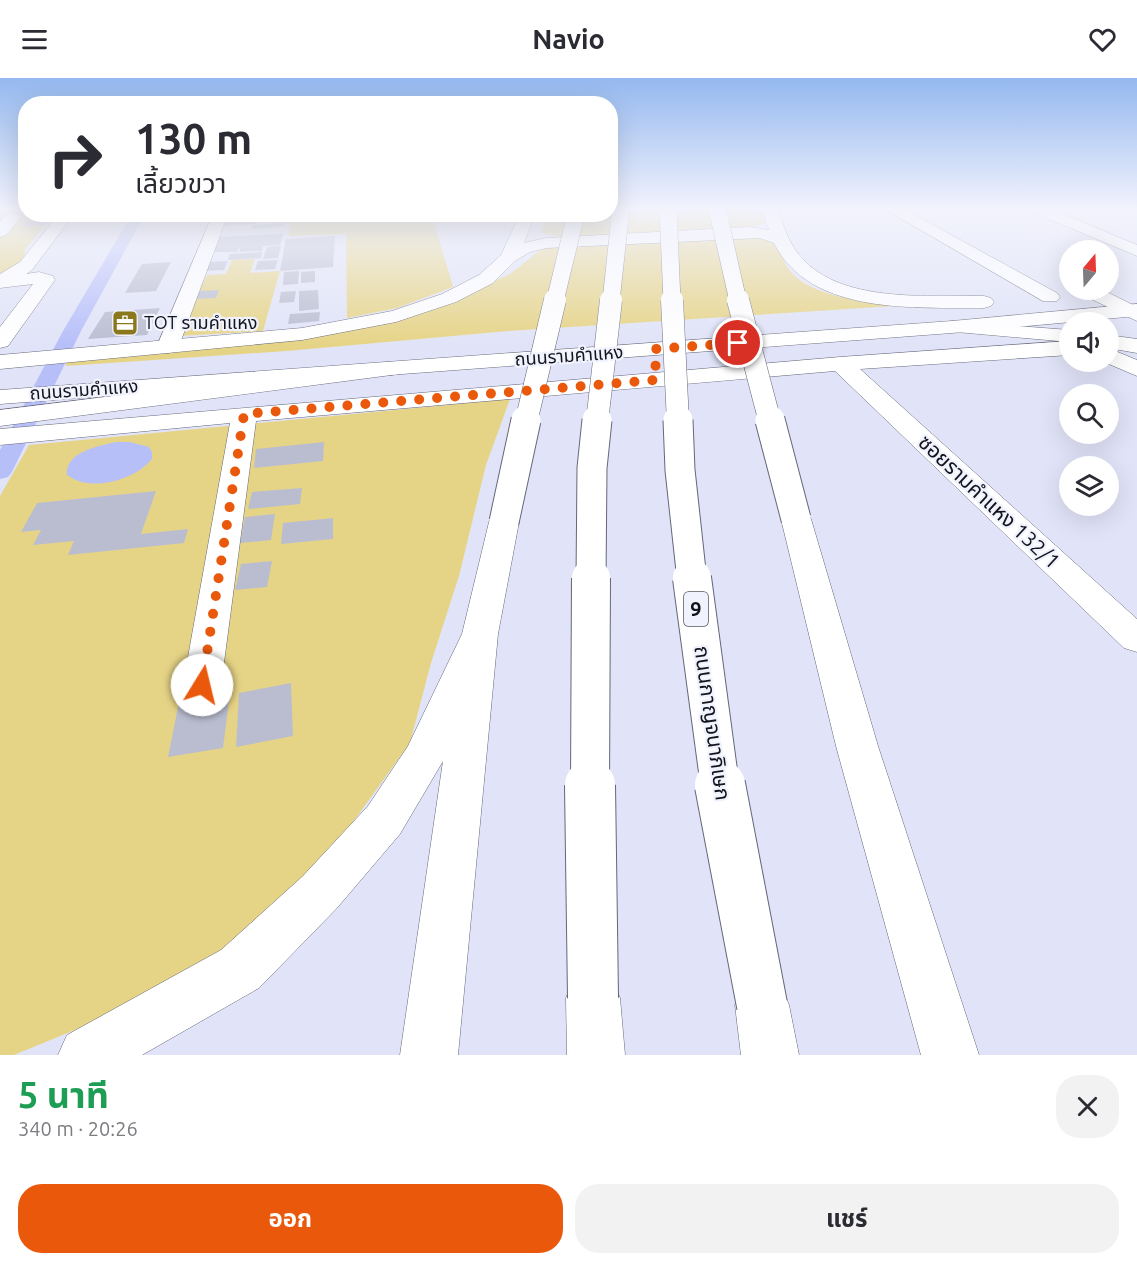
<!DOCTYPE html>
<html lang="th">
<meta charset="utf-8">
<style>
body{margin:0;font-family:Ubuntu,"Noto Sans Thai",sans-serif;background:#f2f2f3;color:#2b2b33;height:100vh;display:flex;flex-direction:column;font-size:22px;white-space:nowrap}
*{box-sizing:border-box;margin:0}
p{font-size:20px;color:#7c7c81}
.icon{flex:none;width:33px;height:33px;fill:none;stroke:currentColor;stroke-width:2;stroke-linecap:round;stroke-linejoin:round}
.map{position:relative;height:977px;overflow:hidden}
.sheet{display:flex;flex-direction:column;background:#fff;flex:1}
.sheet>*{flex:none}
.hud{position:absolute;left:18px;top:18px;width:600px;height:126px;border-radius:24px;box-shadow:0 6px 24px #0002;background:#fff;color:#2b2b33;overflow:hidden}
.needle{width:39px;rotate:19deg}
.buttons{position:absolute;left:1059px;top:162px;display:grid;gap:12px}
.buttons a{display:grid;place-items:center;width:60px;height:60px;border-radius:50%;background:#fff;box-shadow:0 6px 24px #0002;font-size:30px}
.pin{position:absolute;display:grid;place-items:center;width:51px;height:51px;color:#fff;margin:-26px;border:3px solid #fff;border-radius:50%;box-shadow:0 2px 6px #0007}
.me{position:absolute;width:66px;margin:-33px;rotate:9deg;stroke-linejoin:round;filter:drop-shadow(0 0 4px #0008)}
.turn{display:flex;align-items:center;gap:21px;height:126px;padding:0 18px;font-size:27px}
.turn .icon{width:78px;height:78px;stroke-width:2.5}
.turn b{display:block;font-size:42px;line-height:51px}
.round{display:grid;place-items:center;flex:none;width:63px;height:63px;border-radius:24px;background:#f2f2f3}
.headline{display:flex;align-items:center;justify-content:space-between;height:102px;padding:0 18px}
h1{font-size:36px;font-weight:700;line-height:45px;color:#1e9e55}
.button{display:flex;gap:12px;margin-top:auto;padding:12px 18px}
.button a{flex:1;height:69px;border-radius:24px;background:#ea580c;color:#fff;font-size:24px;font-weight:700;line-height:69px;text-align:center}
.button a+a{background:#f2f2f3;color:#2b2b33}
header{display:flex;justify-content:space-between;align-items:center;height:78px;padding:0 18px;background:#fff;font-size:27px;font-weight:700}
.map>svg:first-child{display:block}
.green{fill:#e6d486}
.water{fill:#b7bff9}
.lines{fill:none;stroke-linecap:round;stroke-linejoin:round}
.canal{fill:#b7bff9;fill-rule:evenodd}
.building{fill:#babdd0}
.minor-casing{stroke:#656779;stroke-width:1}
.major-casing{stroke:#656779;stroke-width:1}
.highway-casing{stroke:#656779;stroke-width:1}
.minor{fill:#fff;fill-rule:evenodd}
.major{fill:#fff;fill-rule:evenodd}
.highway{fill:#fff;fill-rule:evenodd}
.highway-bridge-far4-casing{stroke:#656779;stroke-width:18;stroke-linecap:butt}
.highway-bridge-far3-casing{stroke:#656779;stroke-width:23;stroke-linecap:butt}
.highway-bridge-far2-casing{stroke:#656779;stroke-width:31;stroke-linecap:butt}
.highway-bridge-far1-casing{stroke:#656779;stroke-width:40;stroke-linecap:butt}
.highway-bridge-casing{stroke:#656779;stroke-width:52;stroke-linecap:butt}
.highway-bridge-far4{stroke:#fff;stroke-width:17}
.highway-bridge-far3{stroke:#fff;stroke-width:22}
.highway-bridge-far2{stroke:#fff;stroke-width:29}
.highway-bridge-far1{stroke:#fff;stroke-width:38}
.highway-bridge{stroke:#fff;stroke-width:50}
.route{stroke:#ea580c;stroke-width:10;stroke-dasharray:0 18}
.labels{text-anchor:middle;stroke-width:4.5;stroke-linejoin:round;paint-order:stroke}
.far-poi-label{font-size:18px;fill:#13141b;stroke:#f0f2fe;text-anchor:start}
.far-street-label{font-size:18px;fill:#13141b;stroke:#f0f2fe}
.shield{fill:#f0f2fe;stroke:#55575f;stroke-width:1.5}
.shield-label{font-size:20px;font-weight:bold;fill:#13141b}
.street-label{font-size:21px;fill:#13141b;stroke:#f0f2fe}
</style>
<header><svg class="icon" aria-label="menu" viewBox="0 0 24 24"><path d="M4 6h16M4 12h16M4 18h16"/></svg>Navio<svg class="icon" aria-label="heart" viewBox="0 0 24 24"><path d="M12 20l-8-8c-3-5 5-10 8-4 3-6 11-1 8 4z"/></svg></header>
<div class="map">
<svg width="1137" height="977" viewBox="0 0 1137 977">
<rect width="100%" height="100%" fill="#e1e4f8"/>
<g class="green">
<path d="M 0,130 L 25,130 L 26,136 L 54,137 L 26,170 L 22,188 L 0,204 Z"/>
<path d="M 611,130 L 764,130 L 768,144 L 754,148 L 560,159 L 541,155 L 545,137 L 610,136 Z"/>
<path d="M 290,137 L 432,137 L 453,209 L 397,230 L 347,240 L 346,156 L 289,158 Z"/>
<path d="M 762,159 L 776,164 C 781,174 784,186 791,194 C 811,218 865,224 894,228 L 508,253 L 287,273 L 66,288 L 66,282 L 267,265 L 453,222 L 510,196 L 539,173 L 548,170 Z"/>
<path d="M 255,181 L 250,195 L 280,193 L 263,253 L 178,258 L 207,197 L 226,196 L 232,182 Z"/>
<path d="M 510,321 L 486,387 L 459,498 L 431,585 L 410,665 L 335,769 L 221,876 L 92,945 L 14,977 L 0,977 L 0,418 L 29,367 Z"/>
</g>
<path class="water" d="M 117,364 L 130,364 L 149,369 L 152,374 L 152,381 C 135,402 90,415 67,397 C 64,374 101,367 117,364 Z"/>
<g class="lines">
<path class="canal" d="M 132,136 L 145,136 L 81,253 L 12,394 L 8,399 L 0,401 L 0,372 L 63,253 Z"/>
</g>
<g class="building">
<path d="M 50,142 L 44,147 L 22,148 L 28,143 Z"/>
<path d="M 256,142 L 256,146 L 223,148 L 224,144 Z"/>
<path d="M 285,145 L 285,148 L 252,151 L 253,147 Z"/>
<path d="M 283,156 L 280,167 L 263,168 L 262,173 L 239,174 L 241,170 L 238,171 L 237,174 L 212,174 L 218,159 Z"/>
<path d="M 335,158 L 333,189 L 280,193 L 286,161 Z"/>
<path d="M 278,168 L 281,168 L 278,180 L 263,181 L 267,169 Z"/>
<path d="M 262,174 L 261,180 L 228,182 L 230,176 Z"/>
<path d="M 278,182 L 275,191 L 255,192 L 258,183 Z"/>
<path d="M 228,183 L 224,192 L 203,193 L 208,184 Z"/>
<path d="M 171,184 L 156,213 L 125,215 L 142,186 Z"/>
<path d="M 299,193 L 298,206 L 283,207 L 284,194 Z"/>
<path d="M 315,193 L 315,204 L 301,205 L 301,194 Z"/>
<path d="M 219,212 L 216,220 L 195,221 L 199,213 Z"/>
<path d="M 318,212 L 319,231 L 299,233 L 299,213 Z"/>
<path d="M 296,213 L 294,224 L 279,225 L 281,214 Z"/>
<path d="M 160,230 L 147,257 L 88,261 L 105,234 Z"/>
<path d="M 320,234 L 319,243 L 288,246 L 290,236 Z"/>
<path d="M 324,364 L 323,383 L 254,390 L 256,371 Z"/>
<path d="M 302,410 L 300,426 L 248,431 L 252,414 Z"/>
<path d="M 156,413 L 141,456 L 188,451 L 184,465 L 68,477 L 74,463 L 33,467 L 41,452 L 21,454 L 37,425 Z"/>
<path d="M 275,436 L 271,462 L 240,465 L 245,439 Z"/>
<path d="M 333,440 L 333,461 L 281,466 L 283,445 Z"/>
<path d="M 272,483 L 267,509 L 235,512 L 241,486 Z"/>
<path d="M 291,605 L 293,658 L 236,669 L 239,615 Z"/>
<path d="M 230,616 L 223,670 L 168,679 L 179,624 Z"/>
</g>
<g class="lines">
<defs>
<g id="minor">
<path d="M 883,130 L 902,130 L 1057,215 L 1060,219 L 1057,223 L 1043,223 Z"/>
<path d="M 1027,130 L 1048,130 L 1137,167 L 1137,178 L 1030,133 Z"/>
<path d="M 13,134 L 21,139 L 6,157 L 0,159 L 0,144 L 8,136 Z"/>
<path d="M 59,136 L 74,136 L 32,192 L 26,196 L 39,194 L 53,198 L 55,202 L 8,268 L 0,270 L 0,249 L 33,206 L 0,210 L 0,196 L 20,184 Z"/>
<path d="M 213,136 L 228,136 L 179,268 L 176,273 L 168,275 L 160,273 L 157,268 Z"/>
<path d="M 1070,263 L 1070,277 L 860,291 L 1137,541 L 1137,574 L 1124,570 L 835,293 L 256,343 L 221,607 L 216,617 L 202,621 L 188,617 L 183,607 L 230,345 L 0,367 L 0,351 L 840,279 Z"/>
<path d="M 1108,270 L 1137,282 L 1137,298 L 1104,284 L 1108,284 Z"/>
</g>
<g id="major">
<path d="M 762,130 L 777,130 C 782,143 786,157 793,168 C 828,227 925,217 984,218 L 991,220 L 994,224 L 991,228 L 984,230 C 916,229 810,238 774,165 L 760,160 L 546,170 L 530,174 L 515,183 L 493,205 L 456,224 L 396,244 L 302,262 L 0,291 L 0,277 L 302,250 L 392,233 L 442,216 L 479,197 L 501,177 L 520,136 L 535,136 L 524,165 L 546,160 L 749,149 L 769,152 Z"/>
<path d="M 1137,226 L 1137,238 L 952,255 L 0,326 L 0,312 L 952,243 Z"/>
</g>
<g id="highway">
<path d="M 1089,212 L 1103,212 L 1137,229 L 1137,243 L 1089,220 L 1086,216 Z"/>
<path d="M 952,243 L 1070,252 L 1070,264 L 945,253 L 941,249 L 945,245 Z"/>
<path d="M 1108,257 L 1137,261 L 1137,275 L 1108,270 Z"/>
<path d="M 391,284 L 399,286 L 403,291 L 399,296 L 0,348 L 0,332 Z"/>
<path d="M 796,432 L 807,435 L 811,441 L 878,668 L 979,977 L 921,977 L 836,668 L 781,441 L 785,435 Z"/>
<path d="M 504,435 L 515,437 L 519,444 L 498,556 L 458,977 L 400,977 L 443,683 L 400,756 L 337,830 L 259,910 L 142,977 L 58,977 L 67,957 L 221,872 L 303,798 L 368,728 L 408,668 L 462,556 L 489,444 L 493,437 Z"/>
<path d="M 593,893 L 612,901 L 620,920 L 625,977 L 567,977 L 566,920 L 574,901 Z"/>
<path d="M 762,900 L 781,908 L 789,927 L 799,977 L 741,977 L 735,927 L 743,908 Z"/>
</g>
</defs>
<use href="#minor" class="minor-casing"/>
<use href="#major" class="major-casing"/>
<use href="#highway" class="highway-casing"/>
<use href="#minor" class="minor"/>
<use href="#major" class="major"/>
<use href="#highway" class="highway"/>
<defs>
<g id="highway-bridge-far4">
<path d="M 668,130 L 672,223"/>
<path d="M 717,130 L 738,223"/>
<path d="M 555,223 L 576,136"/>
<path d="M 611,223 L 621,130"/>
</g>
<g id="highway-bridge-far3">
<path d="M 672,222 L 678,344"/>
<path d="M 738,222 L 770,344"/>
<path d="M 526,344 L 555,222"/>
<path d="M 597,344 L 611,222"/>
</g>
<g id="highway-bridge-far2">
<path d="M 678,342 L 680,392 L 692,502"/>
<path d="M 770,342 L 796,441"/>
<path d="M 504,444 L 526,342"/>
<path d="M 591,502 L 592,390 L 597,342"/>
</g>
<g id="highway-bridge-far1">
<path d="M 692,500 L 720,708"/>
<path d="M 590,708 L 591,500"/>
</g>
<g id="highway-bridge">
<path d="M 590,707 L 593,920"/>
<path d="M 720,707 L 762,927"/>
</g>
</defs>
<use href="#highway-bridge-far4" class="highway-bridge-far4-casing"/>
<use href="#highway-bridge-far3" class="highway-bridge-far3-casing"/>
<use href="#highway-bridge-far2" class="highway-bridge-far2-casing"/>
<use href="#highway-bridge-far1" class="highway-bridge-far1-casing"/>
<use href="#highway-bridge" class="highway-bridge-casing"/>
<use href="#highway-bridge-far4" class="highway-bridge-far4"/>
<use href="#highway-bridge-far3" class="highway-bridge-far3"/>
<use href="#highway-bridge-far2" class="highway-bridge-far2"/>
<use href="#highway-bridge-far1" class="highway-bridge-far1"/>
<use href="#highway-bridge" class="highway-bridge"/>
</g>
<linearGradient id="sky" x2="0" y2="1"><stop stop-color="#94b8ef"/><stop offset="0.49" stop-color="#f2f3fc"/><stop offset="1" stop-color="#f2f3fc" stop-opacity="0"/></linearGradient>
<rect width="1137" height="267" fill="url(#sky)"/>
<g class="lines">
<path class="route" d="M 202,607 L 244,336 L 656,302 L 655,271 L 738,265"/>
</g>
<defs>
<symbol id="office-square" viewBox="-11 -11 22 22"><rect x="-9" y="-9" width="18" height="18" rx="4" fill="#8b781d" stroke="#f0f2fe"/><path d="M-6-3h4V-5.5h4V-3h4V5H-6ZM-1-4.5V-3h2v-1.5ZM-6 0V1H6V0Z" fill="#fff"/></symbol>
</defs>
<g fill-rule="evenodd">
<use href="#office-square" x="110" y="230" width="30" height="30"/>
</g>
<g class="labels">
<g class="far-poi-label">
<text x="144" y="251">TOT รามคำแหง</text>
</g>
<g class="far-street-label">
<text transform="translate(569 278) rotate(-4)" y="6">ถนนรามคำแหง</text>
<text transform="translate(84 312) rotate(-4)" y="6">ถนนรามคำแหง</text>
</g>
<rect class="shield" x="684" y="514" width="24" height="34" rx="4.5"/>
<g class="shield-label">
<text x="696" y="538">9</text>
</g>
<g class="street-label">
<text transform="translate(989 424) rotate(43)" y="7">ซอยรามคำแหง 132/1</text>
<text transform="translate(712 645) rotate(82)" y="7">ถนนกาญจนาภิเษก</text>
</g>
</g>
</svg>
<div class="buttons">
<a><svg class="needle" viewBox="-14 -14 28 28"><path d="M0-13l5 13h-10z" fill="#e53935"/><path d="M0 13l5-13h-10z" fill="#7c7c81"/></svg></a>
<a><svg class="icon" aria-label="sound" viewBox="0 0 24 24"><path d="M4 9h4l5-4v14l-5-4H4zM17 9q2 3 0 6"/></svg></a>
<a><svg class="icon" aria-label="search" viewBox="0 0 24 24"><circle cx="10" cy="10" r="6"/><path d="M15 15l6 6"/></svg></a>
<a><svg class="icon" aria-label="layers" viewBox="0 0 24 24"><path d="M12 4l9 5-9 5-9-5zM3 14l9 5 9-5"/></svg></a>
</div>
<div class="pin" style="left:738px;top:265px;background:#d93025"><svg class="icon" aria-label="arrive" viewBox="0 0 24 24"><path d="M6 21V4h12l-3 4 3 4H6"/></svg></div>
<svg class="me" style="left:202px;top:607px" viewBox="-20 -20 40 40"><circle r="19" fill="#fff"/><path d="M0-13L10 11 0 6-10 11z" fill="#ea580c"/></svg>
<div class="hud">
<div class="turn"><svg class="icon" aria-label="right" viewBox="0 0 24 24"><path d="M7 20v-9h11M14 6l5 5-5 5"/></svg><div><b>130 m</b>เลี้ยวขวา</div></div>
</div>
</div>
<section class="sheet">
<div class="headline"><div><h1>5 นาที</h1><p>340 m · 20:26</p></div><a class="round"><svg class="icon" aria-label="close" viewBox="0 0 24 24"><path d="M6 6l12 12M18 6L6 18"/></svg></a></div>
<div class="button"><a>ออก</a><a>แชร์</a></div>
</section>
